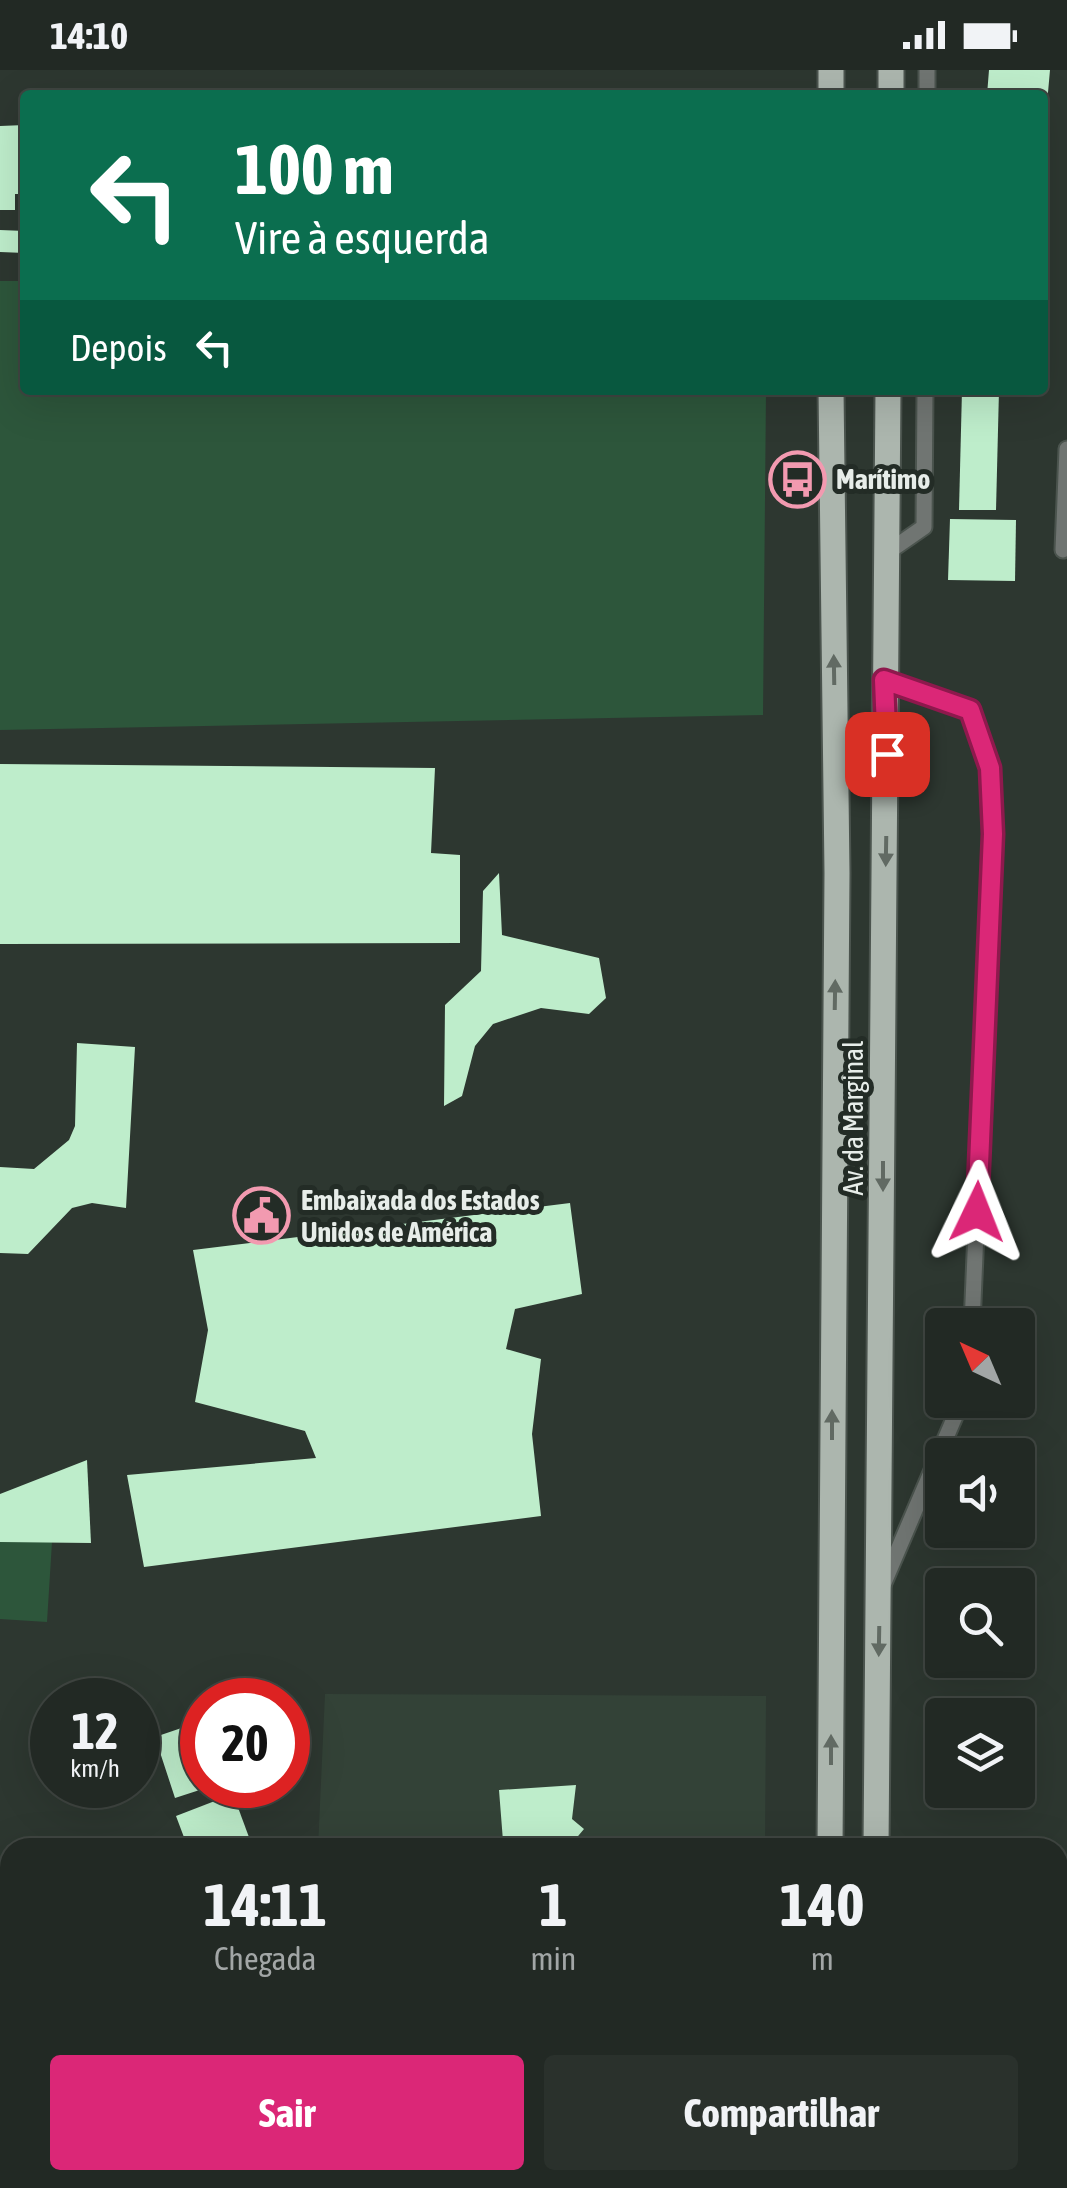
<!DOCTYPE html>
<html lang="pt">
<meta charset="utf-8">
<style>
body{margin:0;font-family:"Asap Condensed",sans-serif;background:#2a312c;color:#f1f3f6;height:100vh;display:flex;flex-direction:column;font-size:38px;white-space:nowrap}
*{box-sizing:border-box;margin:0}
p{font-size:32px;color:#a2a6a6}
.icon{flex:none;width:55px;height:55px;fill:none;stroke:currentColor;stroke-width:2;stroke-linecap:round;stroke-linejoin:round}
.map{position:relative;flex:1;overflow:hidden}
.sheet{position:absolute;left:0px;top:1768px;width:1068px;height:352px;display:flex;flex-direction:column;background:#222924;border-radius:30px 30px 0 0;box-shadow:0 10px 40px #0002,0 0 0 2px #3f4541}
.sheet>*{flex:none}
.banner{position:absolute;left:20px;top:20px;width:1028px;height:305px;border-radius:10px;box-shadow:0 10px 40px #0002,0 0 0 2px #3f4541;background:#0b6e4f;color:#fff;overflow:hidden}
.needle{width:65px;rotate:316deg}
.fabs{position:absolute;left:925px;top:1238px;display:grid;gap:20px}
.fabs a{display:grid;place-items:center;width:110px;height:110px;border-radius:10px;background:#222924;box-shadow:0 10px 40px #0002,0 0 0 2px #3f4541;font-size:50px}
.speed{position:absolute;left:30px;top:1608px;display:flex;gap:20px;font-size:50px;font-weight:700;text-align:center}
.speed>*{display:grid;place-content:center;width:130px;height:130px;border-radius:50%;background:#222924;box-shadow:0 10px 40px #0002,0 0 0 2px #3f4541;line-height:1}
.speed small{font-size:25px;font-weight:400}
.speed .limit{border:15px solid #d22;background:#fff;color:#111}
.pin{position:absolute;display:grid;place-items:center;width:85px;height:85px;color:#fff;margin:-42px;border-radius:20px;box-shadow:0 5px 15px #0006}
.me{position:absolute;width:110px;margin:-55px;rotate:2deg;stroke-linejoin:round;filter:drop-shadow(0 0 8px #0008)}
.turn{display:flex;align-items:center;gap:35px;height:210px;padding:0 50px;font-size:45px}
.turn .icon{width:130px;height:130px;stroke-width:2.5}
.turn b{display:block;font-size:70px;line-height:85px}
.then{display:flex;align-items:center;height:95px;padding:0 50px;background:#0003;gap:20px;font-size:38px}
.eta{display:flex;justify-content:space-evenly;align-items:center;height:170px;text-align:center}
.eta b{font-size:60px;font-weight:700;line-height:70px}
.primary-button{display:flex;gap:20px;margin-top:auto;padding:20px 50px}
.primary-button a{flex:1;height:115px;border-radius:10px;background:#db2777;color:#fff;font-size:40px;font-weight:700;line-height:115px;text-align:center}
.primary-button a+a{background:#2a312c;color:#f1f3f6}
.status{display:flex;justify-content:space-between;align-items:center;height:70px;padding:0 50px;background:#222924;direction:ltr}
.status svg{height:28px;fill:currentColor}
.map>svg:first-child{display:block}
.built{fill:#334237}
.green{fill:#2d563b}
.water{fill:#001f0c;stroke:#455d4e;stroke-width:2.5}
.building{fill:#beedcb}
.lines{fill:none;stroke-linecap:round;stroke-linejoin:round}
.service-casing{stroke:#4b544e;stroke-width:19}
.primary-casing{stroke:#4b544e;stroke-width:29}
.service{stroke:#707572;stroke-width:15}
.primary{stroke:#acb6ae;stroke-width:25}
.oneway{fill:#616a63}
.route-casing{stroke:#8e194d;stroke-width:25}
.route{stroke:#db2777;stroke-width:18}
.labels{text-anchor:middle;stroke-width:10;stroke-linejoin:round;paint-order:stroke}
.poi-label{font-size:28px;font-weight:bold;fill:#e7ede9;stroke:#232c26;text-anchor:start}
.street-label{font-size:28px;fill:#e7ede9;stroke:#232c26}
</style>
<div class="status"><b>14:10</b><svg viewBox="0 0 49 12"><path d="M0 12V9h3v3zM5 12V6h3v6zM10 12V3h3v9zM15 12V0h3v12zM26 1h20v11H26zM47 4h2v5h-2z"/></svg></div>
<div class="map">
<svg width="1067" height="2118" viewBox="0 0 1067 2118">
<rect width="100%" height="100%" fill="#2d3730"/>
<g class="built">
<path d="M 325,1624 L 766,1626 L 765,1777 L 318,1778 Z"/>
<rect x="304" y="2110" width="459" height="8"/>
</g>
<g class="green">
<path d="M 0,211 L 25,211 L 25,320 L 766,320 L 763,645 L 0,660 Z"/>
<path d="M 0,1472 L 52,1472 L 47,1552 L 0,1549 Z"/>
</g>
<path class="water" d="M 1067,1940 L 1067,2118 L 1049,2118 L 1049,2110 L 1058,2110 L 1058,2002 Z"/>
<g class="building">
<path d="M 989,0 L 1050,0 L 1045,56 L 1042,25 L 987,25 Z"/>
<path d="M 25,55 L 25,124 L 15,124 L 15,140 L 0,140 L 0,56 Z"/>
<path d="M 0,160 L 25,161 L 25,183 L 0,182 Z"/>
<path d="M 962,320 L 999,320 L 996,440 L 959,440 Z"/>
<path d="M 950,449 L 1016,450 L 1015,511 L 948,510 Z"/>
<path d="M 0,694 L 435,698 L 431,783 L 460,785 L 460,873 L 0,874 Z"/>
<path d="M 499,803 L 502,865 L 599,888 L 606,928 L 589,944 L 541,938 L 493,954 L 475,976 L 462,1026 L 444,1036 L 445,935 L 481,901 L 483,821 Z"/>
<path d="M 77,973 L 135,977 L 126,1138 L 92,1133 L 72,1138 L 28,1184 L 0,1183 L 0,1097 L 34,1099 L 69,1070 L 75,1056 Z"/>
<path d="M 570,1133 L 582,1224 L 515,1239 L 506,1279 L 541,1289 L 532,1364 L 541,1446 L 144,1497 L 127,1405 L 316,1388 L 305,1361 L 195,1332 L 208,1260 L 193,1180 Z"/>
<path d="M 87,1390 L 91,1473 L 0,1472 L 0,1424 Z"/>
<path d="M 202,1651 L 202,1715 L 212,1716 L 175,1728 L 155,1667 Z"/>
<path d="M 576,1715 L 572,1749 L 584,1759 L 568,1778 L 407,1778 L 503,1771 L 499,1720 Z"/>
<path d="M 233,1724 L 253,1778 L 188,1778 L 176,1746 Z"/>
<path d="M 0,1895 L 10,1916 L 10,1937 L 0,1942 Z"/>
</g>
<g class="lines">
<defs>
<g id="service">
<path d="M 927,25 L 927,0"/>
<path d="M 1063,480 L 1067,379"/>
<path d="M 888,482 L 924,457 L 925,320"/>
<path d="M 884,610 L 971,640 L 990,697 L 993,764 L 972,1255"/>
<path d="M 883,1515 L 962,1330"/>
</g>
<g id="primary">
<path d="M 831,25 L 831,0"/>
<path d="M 891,25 L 891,0"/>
<path d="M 830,1778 L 837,803 L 831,320"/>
<path d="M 876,1778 L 888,320"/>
<path d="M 874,2110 L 874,2118"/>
<path d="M 829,2118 L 829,2110"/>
</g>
</defs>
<use href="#service" class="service-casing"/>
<use href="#primary" class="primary-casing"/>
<use href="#service" class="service"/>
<use href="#primary" class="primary"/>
</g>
<defs><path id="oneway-solid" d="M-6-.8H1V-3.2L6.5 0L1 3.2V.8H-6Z" transform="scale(2.5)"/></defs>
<g class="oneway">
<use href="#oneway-solid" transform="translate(834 600) rotate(-91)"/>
<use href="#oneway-solid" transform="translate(886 781) rotate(91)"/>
<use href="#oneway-solid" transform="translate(835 925) rotate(-89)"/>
<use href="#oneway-solid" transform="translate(883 1106) rotate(90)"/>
<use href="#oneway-solid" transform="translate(832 1355) rotate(-90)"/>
<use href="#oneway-solid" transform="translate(879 1571) rotate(91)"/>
<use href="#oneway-solid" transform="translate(831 1680) rotate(-90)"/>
</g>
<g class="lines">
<defs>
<path id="route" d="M 887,684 L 884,610 L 970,640 L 990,698 L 993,764 L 977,1142"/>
</defs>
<use href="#route" class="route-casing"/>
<use href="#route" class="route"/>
</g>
<defs>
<symbol id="bus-ring" viewBox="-11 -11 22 22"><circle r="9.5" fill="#232c26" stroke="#f29ab0" stroke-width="1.5"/><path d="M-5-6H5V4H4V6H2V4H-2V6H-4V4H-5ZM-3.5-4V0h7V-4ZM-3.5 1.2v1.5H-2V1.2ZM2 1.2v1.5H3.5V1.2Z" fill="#f29ab0"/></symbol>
<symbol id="civic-ring" viewBox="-11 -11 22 22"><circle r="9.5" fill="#232c26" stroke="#f29ab0" stroke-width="1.5"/><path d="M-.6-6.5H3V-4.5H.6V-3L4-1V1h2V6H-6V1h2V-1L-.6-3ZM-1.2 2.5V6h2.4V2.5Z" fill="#f29ab0"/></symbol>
</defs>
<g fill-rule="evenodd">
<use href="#bus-ring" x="766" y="378" width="63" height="63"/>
<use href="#civic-ring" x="230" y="1114" width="63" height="63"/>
</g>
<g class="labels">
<g class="poi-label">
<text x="836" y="419">Marítimo</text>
<text x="301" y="1140">Embaixada dos Estados<tspan x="301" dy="32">Unidos de América</tspan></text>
</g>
<g class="street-label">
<text transform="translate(853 1048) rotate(-90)" y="10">Av. da Marginal</text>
</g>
</g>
</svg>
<div class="fabs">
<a><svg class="needle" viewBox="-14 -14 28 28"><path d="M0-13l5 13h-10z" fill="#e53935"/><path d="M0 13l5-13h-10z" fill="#a2a6a6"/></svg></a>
<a><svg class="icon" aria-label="sound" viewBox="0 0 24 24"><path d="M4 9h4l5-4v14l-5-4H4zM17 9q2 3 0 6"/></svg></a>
<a><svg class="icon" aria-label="search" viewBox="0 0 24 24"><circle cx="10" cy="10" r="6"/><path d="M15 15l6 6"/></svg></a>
<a><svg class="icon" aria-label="layers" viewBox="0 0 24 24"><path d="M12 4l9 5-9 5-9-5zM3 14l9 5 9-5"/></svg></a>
</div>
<div class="speed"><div>12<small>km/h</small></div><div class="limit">20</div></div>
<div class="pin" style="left:887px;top:684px;background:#d93025"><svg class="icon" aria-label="arrive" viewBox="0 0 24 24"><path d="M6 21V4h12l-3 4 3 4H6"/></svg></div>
<svg class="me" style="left:977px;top:1142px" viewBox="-20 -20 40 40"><path d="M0-17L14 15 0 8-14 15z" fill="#db2777" stroke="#fff" stroke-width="4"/></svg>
<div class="banner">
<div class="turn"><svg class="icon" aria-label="left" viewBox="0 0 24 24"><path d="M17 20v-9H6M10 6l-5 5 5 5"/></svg><div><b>100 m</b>Vire à esquerda</div></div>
<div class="then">Depois<svg class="icon" aria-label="left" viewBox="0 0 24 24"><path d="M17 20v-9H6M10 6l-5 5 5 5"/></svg></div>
</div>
<section class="sheet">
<div class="eta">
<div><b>14:11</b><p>Chegada</p></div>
<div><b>1</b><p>min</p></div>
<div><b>140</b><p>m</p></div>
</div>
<div class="primary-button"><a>Sair</a><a>Compartilhar</a></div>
</section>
</div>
